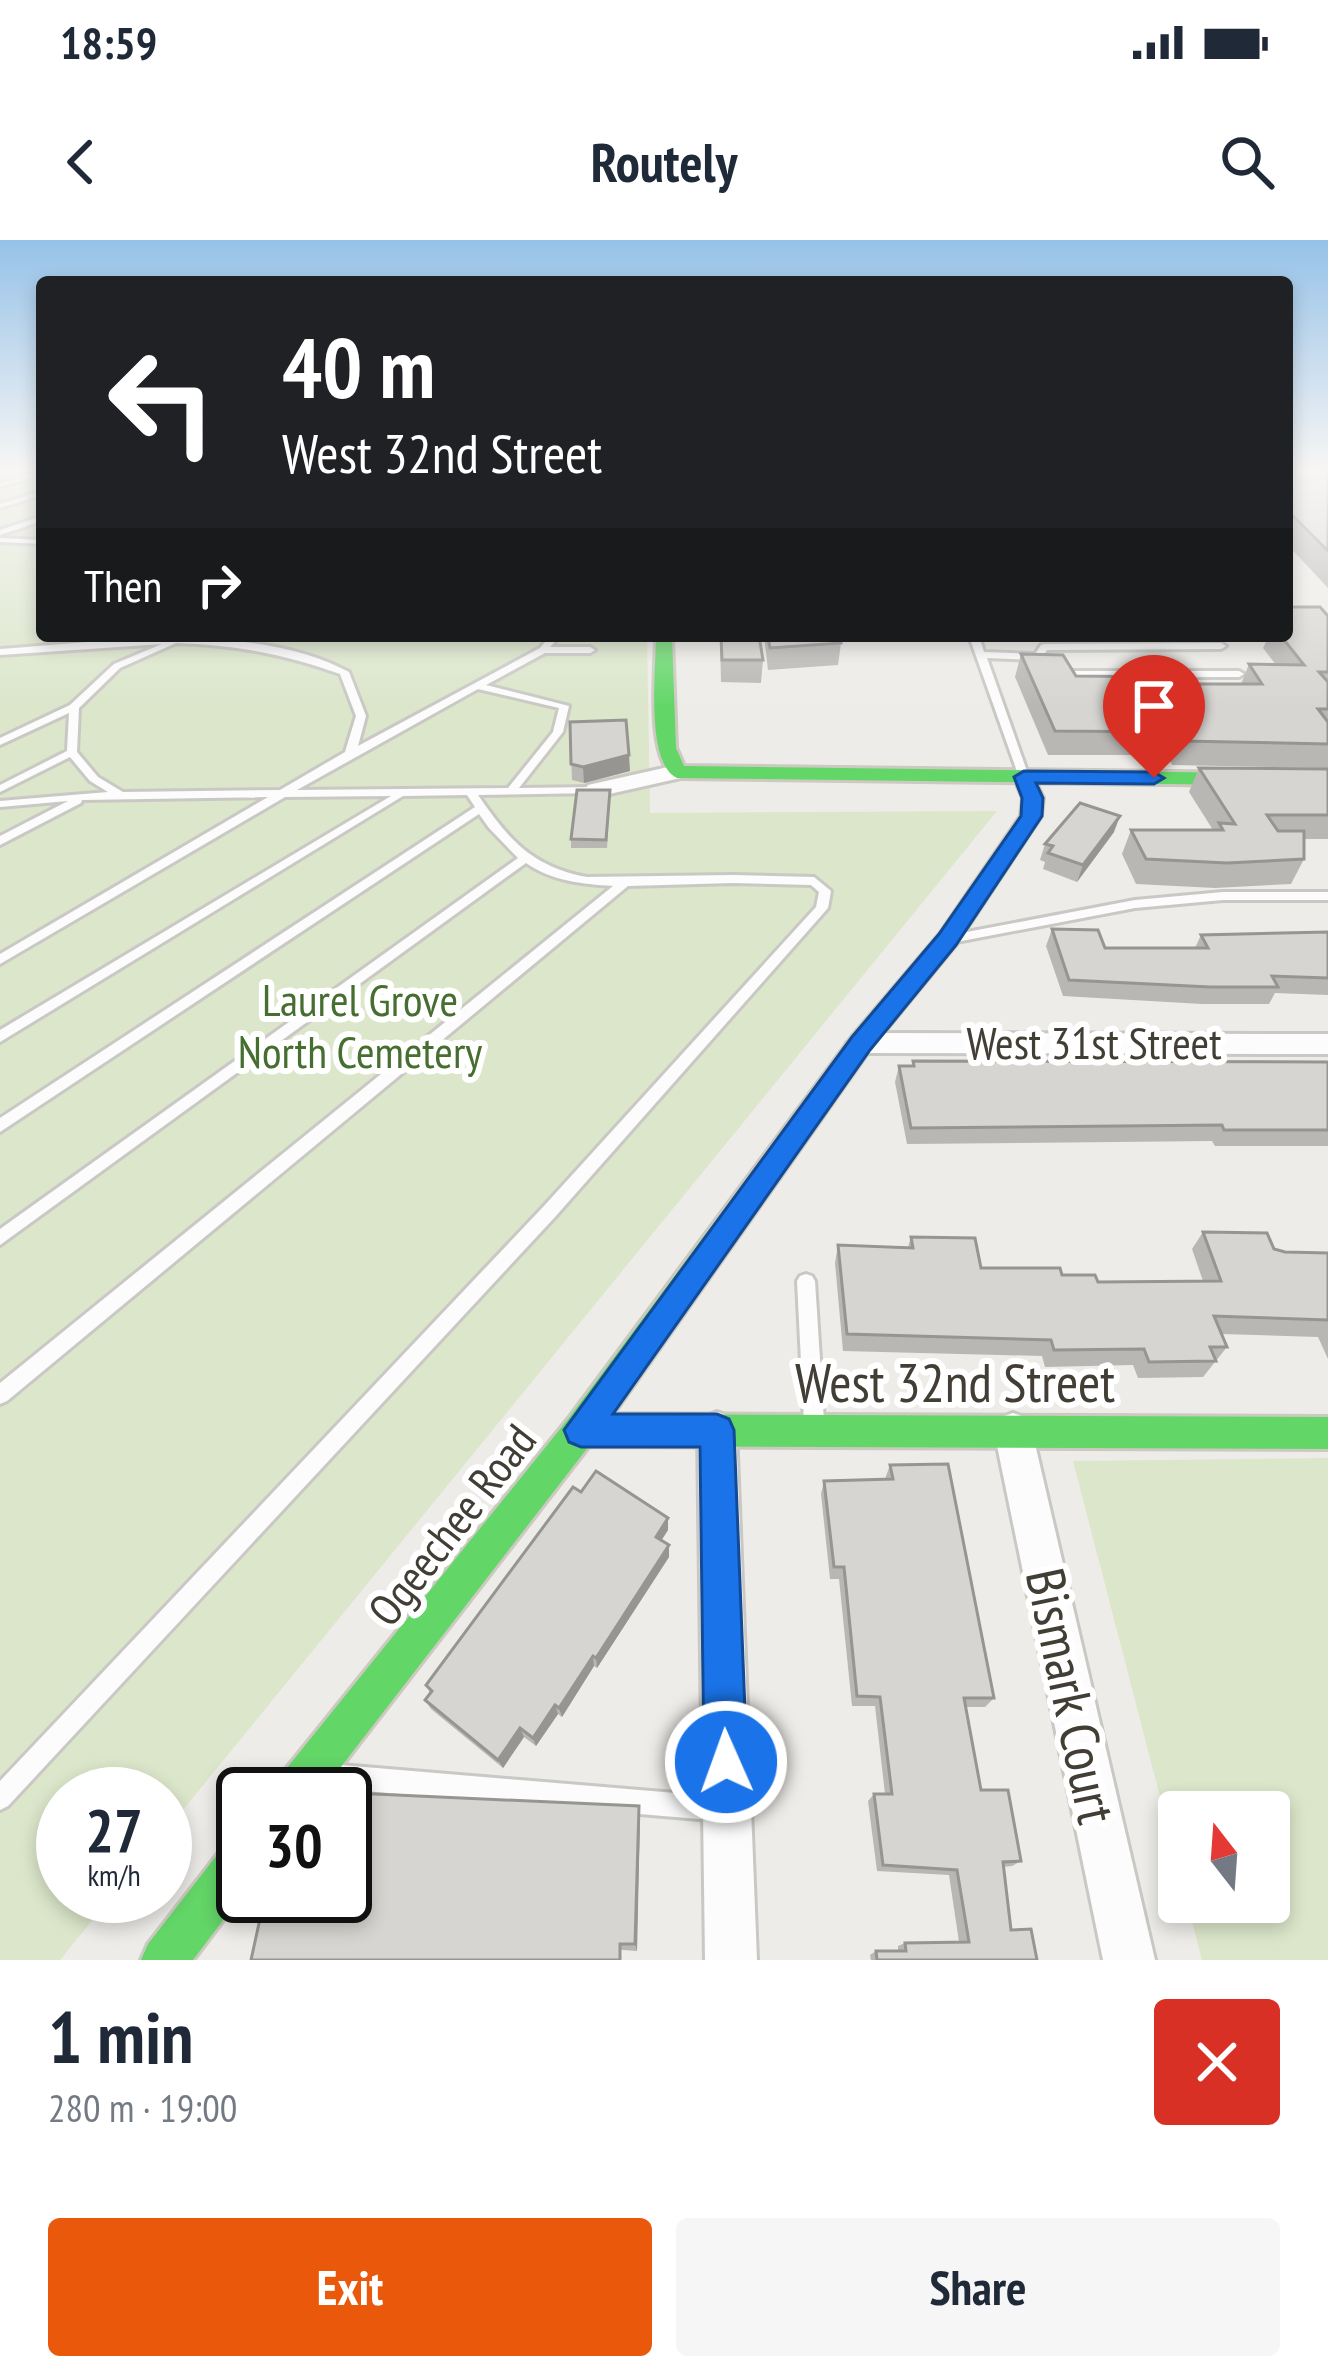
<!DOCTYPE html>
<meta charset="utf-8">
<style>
body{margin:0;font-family:"PT Sans Narrow",sans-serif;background:#f6f6f7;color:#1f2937;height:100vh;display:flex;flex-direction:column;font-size:45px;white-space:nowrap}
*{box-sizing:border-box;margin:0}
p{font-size:39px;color:#747a83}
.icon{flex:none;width:66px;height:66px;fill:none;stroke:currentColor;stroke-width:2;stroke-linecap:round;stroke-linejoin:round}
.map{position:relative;height:1720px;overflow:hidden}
.details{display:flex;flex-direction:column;background:#fff;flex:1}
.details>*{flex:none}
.top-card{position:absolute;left:36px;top:36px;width:1257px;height:366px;border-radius:12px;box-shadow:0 6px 18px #0003;background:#202124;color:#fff;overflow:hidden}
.needle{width:78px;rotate:343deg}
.tools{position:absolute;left:1158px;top:1551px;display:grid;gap:24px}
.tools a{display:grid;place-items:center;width:132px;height:132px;border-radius:12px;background:#fff;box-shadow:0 6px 18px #0003;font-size:60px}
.speed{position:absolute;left:36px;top:1527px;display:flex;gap:24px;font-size:60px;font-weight:700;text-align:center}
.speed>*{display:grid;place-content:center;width:156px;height:156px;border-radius:50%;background:#fff;box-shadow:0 6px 18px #0003;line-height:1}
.speed small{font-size:30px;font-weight:400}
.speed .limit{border:6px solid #111;border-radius:18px;background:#fff;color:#111}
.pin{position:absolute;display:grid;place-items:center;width:102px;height:102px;color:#fff;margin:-123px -51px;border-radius:50% 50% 50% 0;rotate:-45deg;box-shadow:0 0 12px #0007}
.pin .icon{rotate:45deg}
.me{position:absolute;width:132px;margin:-66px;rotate:358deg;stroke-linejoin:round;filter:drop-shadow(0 0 9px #0008)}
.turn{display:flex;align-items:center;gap:42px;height:252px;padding:0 48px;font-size:54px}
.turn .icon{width:156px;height:156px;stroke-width:2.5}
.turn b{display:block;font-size:84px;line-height:102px}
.then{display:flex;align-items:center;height:114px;padding:0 48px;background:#0003;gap:24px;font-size:45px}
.round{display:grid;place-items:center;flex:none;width:126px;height:126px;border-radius:12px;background:#f6f6f7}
.head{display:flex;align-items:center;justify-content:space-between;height:204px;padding:0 48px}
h1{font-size:72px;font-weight:600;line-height:90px}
.action{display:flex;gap:24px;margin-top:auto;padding:24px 48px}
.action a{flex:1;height:138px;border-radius:12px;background:#ea580c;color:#fff;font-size:48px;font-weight:600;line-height:138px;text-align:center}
.action a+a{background:#f6f6f7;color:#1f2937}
.status{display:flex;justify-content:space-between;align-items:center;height:84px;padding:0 60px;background:#fff;direction:ltr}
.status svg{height:33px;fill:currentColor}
header{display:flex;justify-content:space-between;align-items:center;height:156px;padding:0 48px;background:#fff;font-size:54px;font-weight:600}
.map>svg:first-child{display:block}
.green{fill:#dbe6ca}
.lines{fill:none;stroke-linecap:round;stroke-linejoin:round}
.lane-casing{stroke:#cac8c4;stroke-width:6}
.street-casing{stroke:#cac8c4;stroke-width:6}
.fast-casing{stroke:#ccc9c0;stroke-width:6}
.slow-casing{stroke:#ccc9c0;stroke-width:6}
.lane{fill:#fcfcfc;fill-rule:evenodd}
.street{fill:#fcfcfc;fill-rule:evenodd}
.fast{fill:#63d668;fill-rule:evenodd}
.slow{fill:#ff974d;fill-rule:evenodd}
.wall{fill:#b9b7b4}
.shaded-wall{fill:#969592}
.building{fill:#d7d5d1;stroke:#969592;stroke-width:3}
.route{fill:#1a73e8;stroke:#114b97;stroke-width:3}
.labels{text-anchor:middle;stroke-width:12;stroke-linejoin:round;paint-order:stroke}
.park-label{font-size:45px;fill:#466e30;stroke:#fff}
.street-label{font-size:45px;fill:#423e36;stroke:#fff}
.near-street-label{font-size:54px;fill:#423e36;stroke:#fff}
</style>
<div class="status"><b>18:59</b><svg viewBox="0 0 49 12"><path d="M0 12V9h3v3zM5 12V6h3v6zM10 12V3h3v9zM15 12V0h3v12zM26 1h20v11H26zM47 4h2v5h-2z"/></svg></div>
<header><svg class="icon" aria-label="back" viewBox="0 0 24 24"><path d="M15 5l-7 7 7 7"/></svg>Routely<svg class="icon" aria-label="search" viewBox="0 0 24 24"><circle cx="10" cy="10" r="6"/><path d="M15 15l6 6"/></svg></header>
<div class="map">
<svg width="1328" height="1720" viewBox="0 0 1328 1720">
<rect width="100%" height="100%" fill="#eeece8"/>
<g class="green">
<path d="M 0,227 L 42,227 L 42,396 L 647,396 L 650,573 L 997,571 L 165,1592 L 165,1554 L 63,1554 L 63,1656 L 112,1656 L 60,1720 L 0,1720 Z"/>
<path d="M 1328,1218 L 1328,1720 L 1202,1720 L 1187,1662 L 1269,1662 L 1269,1572 L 1179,1572 L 1179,1630 L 1073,1221 Z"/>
</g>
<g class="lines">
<defs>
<g id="lane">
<path d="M 42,230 L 42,234 L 0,247 L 0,243 Z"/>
<path d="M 42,251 L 42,255 L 0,268 L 0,264 Z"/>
<path d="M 42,276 L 42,281 L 0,295 L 0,290 Z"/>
<path d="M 0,298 L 42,300 L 42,304 L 0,302 Z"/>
<path d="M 550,396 L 560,396 L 550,407 L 590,407 L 595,410 L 590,413 L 545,413 L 486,445 L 569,466 L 563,492 L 519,548 L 596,547 L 602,550 L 596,553 L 478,555 C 508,599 532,627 587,637 L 733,635 L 814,637 L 831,651 L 828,668 L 555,977 L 8,1566 L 0,1570 L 0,1541 L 543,967 L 816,667 L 819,652 L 811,645 L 733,643 L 628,646 L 7,1161 L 0,1164 L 0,1143 L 613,646 C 582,644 552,641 526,623 L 0,1005 L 0,989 L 518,618 L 489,588 L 479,574 L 0,892 L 0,878 L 475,567 L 467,555 L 403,556 L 0,802 L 0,790 L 391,556 L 285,557 L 0,724 L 0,714 L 268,557 L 82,560 L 81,563 L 0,605 L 0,596 L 68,561 L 0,567 L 0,561 L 108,552 L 90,541 L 70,517 L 0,552 L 0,545 L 67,511 L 69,473 L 0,505 L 0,498 L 70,465 L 114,424 L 162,404 L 0,415 L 0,409 C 106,402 252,380 349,432 L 366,476 L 358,506 L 540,408 ZM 176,403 C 236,405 284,414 340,434 L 356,476 L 345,512 L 280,550 L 123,552 L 98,537 L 77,512 L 79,468 L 120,428 ZM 478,449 L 559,468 L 553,492 L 508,548 L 297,550 Z"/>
<path d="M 969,396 L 979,396 L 984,412 L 1035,414 L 1041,405 L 1044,404 L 1221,403 L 1226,406 L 1221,409 L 1047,410 L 1041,419 L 1038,420 L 987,418 L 1029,537 L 1024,540 L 1019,537 Z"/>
<path d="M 1057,428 L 1065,431 L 1239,431 L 1244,434 L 1239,437 L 1064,437 L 1054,433 L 1054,429 Z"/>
<path d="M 1223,652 L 1328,652 L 1328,660 L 1223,660 L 1135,668 L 951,703 L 945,699 L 951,695 L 1135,660 Z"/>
<path d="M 806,1034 L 812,1036 L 815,1041 L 824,1182 L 821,1188 L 814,1191 L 807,1188 L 804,1182 L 797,1041 L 800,1036 Z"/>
<path d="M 329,1524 L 723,1557 L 731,1561 L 735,1569 L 731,1577 L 723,1581 L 329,1548 L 321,1544 L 317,1536 L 321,1528 Z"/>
</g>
<g id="street">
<path d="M 677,525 L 688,532 L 685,537 L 596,557 L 585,550 L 588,545 Z"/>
<path d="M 861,793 L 1328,794 L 1328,814 L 861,813 L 847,803 Z"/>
<path d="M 717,1172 L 731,1177 L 736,1190 L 757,1720 L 705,1720 L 698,1190 L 703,1177 Z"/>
<path d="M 1013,1173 L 1027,1178 L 1032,1191 L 1155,1720 L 1103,1720 L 994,1191 L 999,1178 Z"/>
</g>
<g id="fast">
<path d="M 656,396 L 672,396 L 676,508 L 684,526 L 1328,534 L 1328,546 L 677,538 C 645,523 656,429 656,396 Z"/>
<path d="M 770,918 L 780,921 L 784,929 L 780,937 L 613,1174 L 1328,1177 L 1328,1209 L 589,1206 L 320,1554 L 272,1554 L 278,1539 L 569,1178 L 760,921 Z"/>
<path d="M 243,1596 L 243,1654 L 193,1720 L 141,1720 L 148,1704 L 227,1602 Z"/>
</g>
<path id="slow" d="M 1024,531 L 1031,533 L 1043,558 L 1041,576 L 956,704 L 870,809 L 780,937 L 760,937 L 756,929 L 760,921 L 852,797 L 940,694 L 1021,576 L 1023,558 L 1014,537 Z"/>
</defs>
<use href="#lane" class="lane-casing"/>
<use href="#street" class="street-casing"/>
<use href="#fast" class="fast-casing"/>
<use href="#slow" class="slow-casing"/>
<use href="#lane" class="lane"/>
<use href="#street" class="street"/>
<use href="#fast" class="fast"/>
<use href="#slow" class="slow"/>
</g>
<g class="wall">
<path d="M 1287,227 L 1328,227 L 1328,348 L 1287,304 Z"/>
<path d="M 1328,376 L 1328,528 L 1172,525 L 1167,515 L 1048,515 L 1015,437 L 1021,414 L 1076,436 L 1172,444 L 1241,444 L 1249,424 L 1276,425 L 1263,408 L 1267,400 L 1264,396 L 1287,396 Z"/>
<path d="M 720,396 L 763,420 L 761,443 L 721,442 Z"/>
<path d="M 764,396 L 839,396 L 841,403 L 838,425 L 768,430 Z"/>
<path d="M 570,482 L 630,531 L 584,543 L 572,540 Z"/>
<path d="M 1199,528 L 1328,529 L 1328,599 L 1304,599 L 1304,619 L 1291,644 L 1215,648 L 1136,644 L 1122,614 L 1131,590 L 1213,590 L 1189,552 Z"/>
<path d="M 610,558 L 607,608 L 571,608 L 571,599 Z"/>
<path d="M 1114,592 L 1077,642 L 1043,629 L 1045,622 L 1040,620 L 1045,604 Z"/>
<path d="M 1052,689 L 1105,708 L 1195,708 L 1201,695 L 1328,692 L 1328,755 L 1275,753 L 1269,764 L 1202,764 L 1063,756 L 1046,706 Z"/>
<path d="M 913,821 L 1328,822 L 1328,906 L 1215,906 L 1212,901 L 907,904 L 895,842 L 899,826 L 912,826 Z"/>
<path d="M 1203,992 L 1285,1012 L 1328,1013 L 1328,1119 L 1318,1097 L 1221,1094 L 1227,1107 L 1203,1137 L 1138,1138 L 1133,1125 L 1045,1127 L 1042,1116 L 843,1111 L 835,1023 L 838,1005 L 908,1007 L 911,997 L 981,1028 L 1062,1035 L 1098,1042 L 1203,1041 L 1192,1009 Z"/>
<path d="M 890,1225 L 994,1458 L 985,1467 L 966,1467 L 981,1550 L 1021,1621 L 1012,1626 L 1003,1627 L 1011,1690 L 1037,1720 L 871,1720 L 870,1715 L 876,1711 L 898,1711 L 898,1706 L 905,1703 L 959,1702 L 949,1635 L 877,1631 L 868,1561 L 874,1554 L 885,1554 L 875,1466 L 852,1466 L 839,1339 L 830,1339 L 821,1254 L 824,1241 L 885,1239 Z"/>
<path d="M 581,1252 L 668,1278 L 668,1290 L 661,1300 L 669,1305 L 669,1317 L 597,1428 L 594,1426 L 562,1477 L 558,1474 L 536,1506 L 524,1497 L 503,1528 L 431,1469 L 425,1460 L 430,1453 L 426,1445 Z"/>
<path d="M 639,1566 L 637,1711 L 623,1710 L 265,1656 Z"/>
</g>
<g class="shaded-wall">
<path d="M 629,515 L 630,531 L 584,543 L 583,527 Z"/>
<path d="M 1120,576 L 1114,592 L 1077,642 L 1083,625 Z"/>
<path d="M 668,1278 L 668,1290 L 656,1309 L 656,1297 Z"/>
<path d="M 669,1305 L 669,1317 L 597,1428 L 596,1418 Z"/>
<path d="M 593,1416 L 594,1426 L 562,1477 L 559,1468 Z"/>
<path d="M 555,1465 L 558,1474 L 536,1506 L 533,1498 Z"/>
<path d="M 520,1488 L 524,1497 L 503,1528 L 498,1520 Z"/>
<path d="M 639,1566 L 640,1579 L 637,1711 L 635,1704 Z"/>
</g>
<g class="building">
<path d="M 1287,227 L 1328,227 L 1328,311 L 1287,270 Z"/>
<path d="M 1287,367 L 1320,367 L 1328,376 L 1328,432 L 1319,432 L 1328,442 L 1328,469 L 1318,469 L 1328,482 L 1328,504 L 1182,501 L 1176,492 L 1055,491 L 1021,414 L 1063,415 L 1076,436 L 1167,437 L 1172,444 L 1262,444 L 1249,424 L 1304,425 L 1281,396 L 1287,396 Z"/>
<path d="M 721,396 L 759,396 L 763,420 L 722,420 Z"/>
<path d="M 768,396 L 839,396 L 841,403 L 770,408 Z"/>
<path d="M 626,480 L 629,515 L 583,527 L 571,524 L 570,482 Z"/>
<path d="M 1199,528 L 1328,529 L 1328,575 L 1267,575 L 1278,591 L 1304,591 L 1304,619 L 1227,623 L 1146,619 L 1131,590 L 1223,590 L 1219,583 L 1235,584 Z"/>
<path d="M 577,550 L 610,550 L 606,600 L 571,599 Z"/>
<path d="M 1080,563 L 1120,576 L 1083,625 L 1048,613 L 1053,606 L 1045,604 Z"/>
<path d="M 1052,689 L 1098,690 L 1105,708 L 1208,708 L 1201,695 L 1328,692 L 1328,738 L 1272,736 L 1278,747 L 1210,747 L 1069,740 Z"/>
<path d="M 913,821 L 1328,822 L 1328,890 L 1224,890 L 1222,885 L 911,888 L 899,826 L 914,826 Z"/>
<path d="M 1203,992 L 1267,993 L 1274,1009 L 1285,1012 L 1328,1013 L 1328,1080 L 1214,1076 L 1227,1107 L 1210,1107 L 1216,1121 L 1149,1122 L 1144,1109 L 1054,1110 L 1051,1100 L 847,1094 L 838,1005 L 913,1008 L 911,997 L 975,998 L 981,1028 L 1060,1028 L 1062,1035 L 1095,1035 L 1098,1042 L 1221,1041 Z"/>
<path d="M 948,1224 L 994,1458 L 964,1458 L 981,1550 L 1008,1550 L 1021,1621 L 1003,1622 L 1011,1690 L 1031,1689 L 1037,1720 L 877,1720 L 876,1711 L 906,1711 L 905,1703 L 969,1702 L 957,1630 L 883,1625 L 874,1554 L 892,1554 L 880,1457 L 857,1456 L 844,1327 L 834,1327 L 824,1241 L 893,1239 L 890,1225 Z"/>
<path d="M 596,1231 L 668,1278 L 656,1297 L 669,1305 L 596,1418 L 593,1416 L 559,1468 L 555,1465 L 533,1498 L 520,1488 L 498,1520 L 425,1460 L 432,1451 L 426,1445 L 573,1247 L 581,1252 Z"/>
<path d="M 331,1552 L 639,1566 L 635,1704 L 620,1704 L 620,1720 L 251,1720 L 265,1656 L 345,1656 L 345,1554 L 331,1554 Z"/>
</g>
<linearGradient id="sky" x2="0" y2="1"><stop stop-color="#96c2e8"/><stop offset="0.49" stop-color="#f7f6f5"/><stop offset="1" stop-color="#f7f6f5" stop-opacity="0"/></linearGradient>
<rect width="1328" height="468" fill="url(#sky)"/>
<path class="route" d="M 1024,531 L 1154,532 L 1164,538 L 1154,544 L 1036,543 L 1043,558 L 1042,576 L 956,705 L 870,810 L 613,1174 L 717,1174 L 729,1179 L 734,1190 L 747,1522 L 741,1537 L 726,1543 L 711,1537 L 704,1522 L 700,1207 L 581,1207 L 569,1202 L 564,1190 L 852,797 L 939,694 L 1021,576 L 1022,558 L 1014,537 Z"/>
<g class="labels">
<g class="park-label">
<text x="360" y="776">Laurel Grove<tspan x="360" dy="52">North Cemetery</tspan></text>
</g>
<g class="street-label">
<text x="1094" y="819">West 31st Street</text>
<text transform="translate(452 1285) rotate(-52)" y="16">Ogeechee Road</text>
</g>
<g class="near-street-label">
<text x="955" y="1162">West 32nd Street</text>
<text transform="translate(1071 1456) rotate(78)" y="19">Bismark Court</text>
</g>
</g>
</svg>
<div class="tools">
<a><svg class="needle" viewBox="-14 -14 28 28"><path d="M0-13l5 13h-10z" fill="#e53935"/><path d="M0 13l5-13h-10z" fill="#747a83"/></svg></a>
</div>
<div class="speed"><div>27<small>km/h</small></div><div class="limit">30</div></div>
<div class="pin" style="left:1154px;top:538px;background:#d93025"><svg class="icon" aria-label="arrive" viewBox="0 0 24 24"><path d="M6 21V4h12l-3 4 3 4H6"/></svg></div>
<svg class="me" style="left:726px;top:1522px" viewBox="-20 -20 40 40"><circle r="17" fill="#1a73e8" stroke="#fff" stroke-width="3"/><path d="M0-11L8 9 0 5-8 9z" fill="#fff"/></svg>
<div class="top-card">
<div class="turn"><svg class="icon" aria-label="left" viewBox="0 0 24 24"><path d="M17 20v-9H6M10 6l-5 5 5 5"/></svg><div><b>40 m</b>West 32nd Street</div></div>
<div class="then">Then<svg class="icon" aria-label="right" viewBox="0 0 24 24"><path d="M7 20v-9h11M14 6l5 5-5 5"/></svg></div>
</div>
</div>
<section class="details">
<div class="head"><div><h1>1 min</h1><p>280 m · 19:00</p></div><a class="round" style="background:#d93025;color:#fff"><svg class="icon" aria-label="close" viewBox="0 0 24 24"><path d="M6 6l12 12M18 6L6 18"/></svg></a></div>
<div class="action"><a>Exit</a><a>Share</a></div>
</section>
